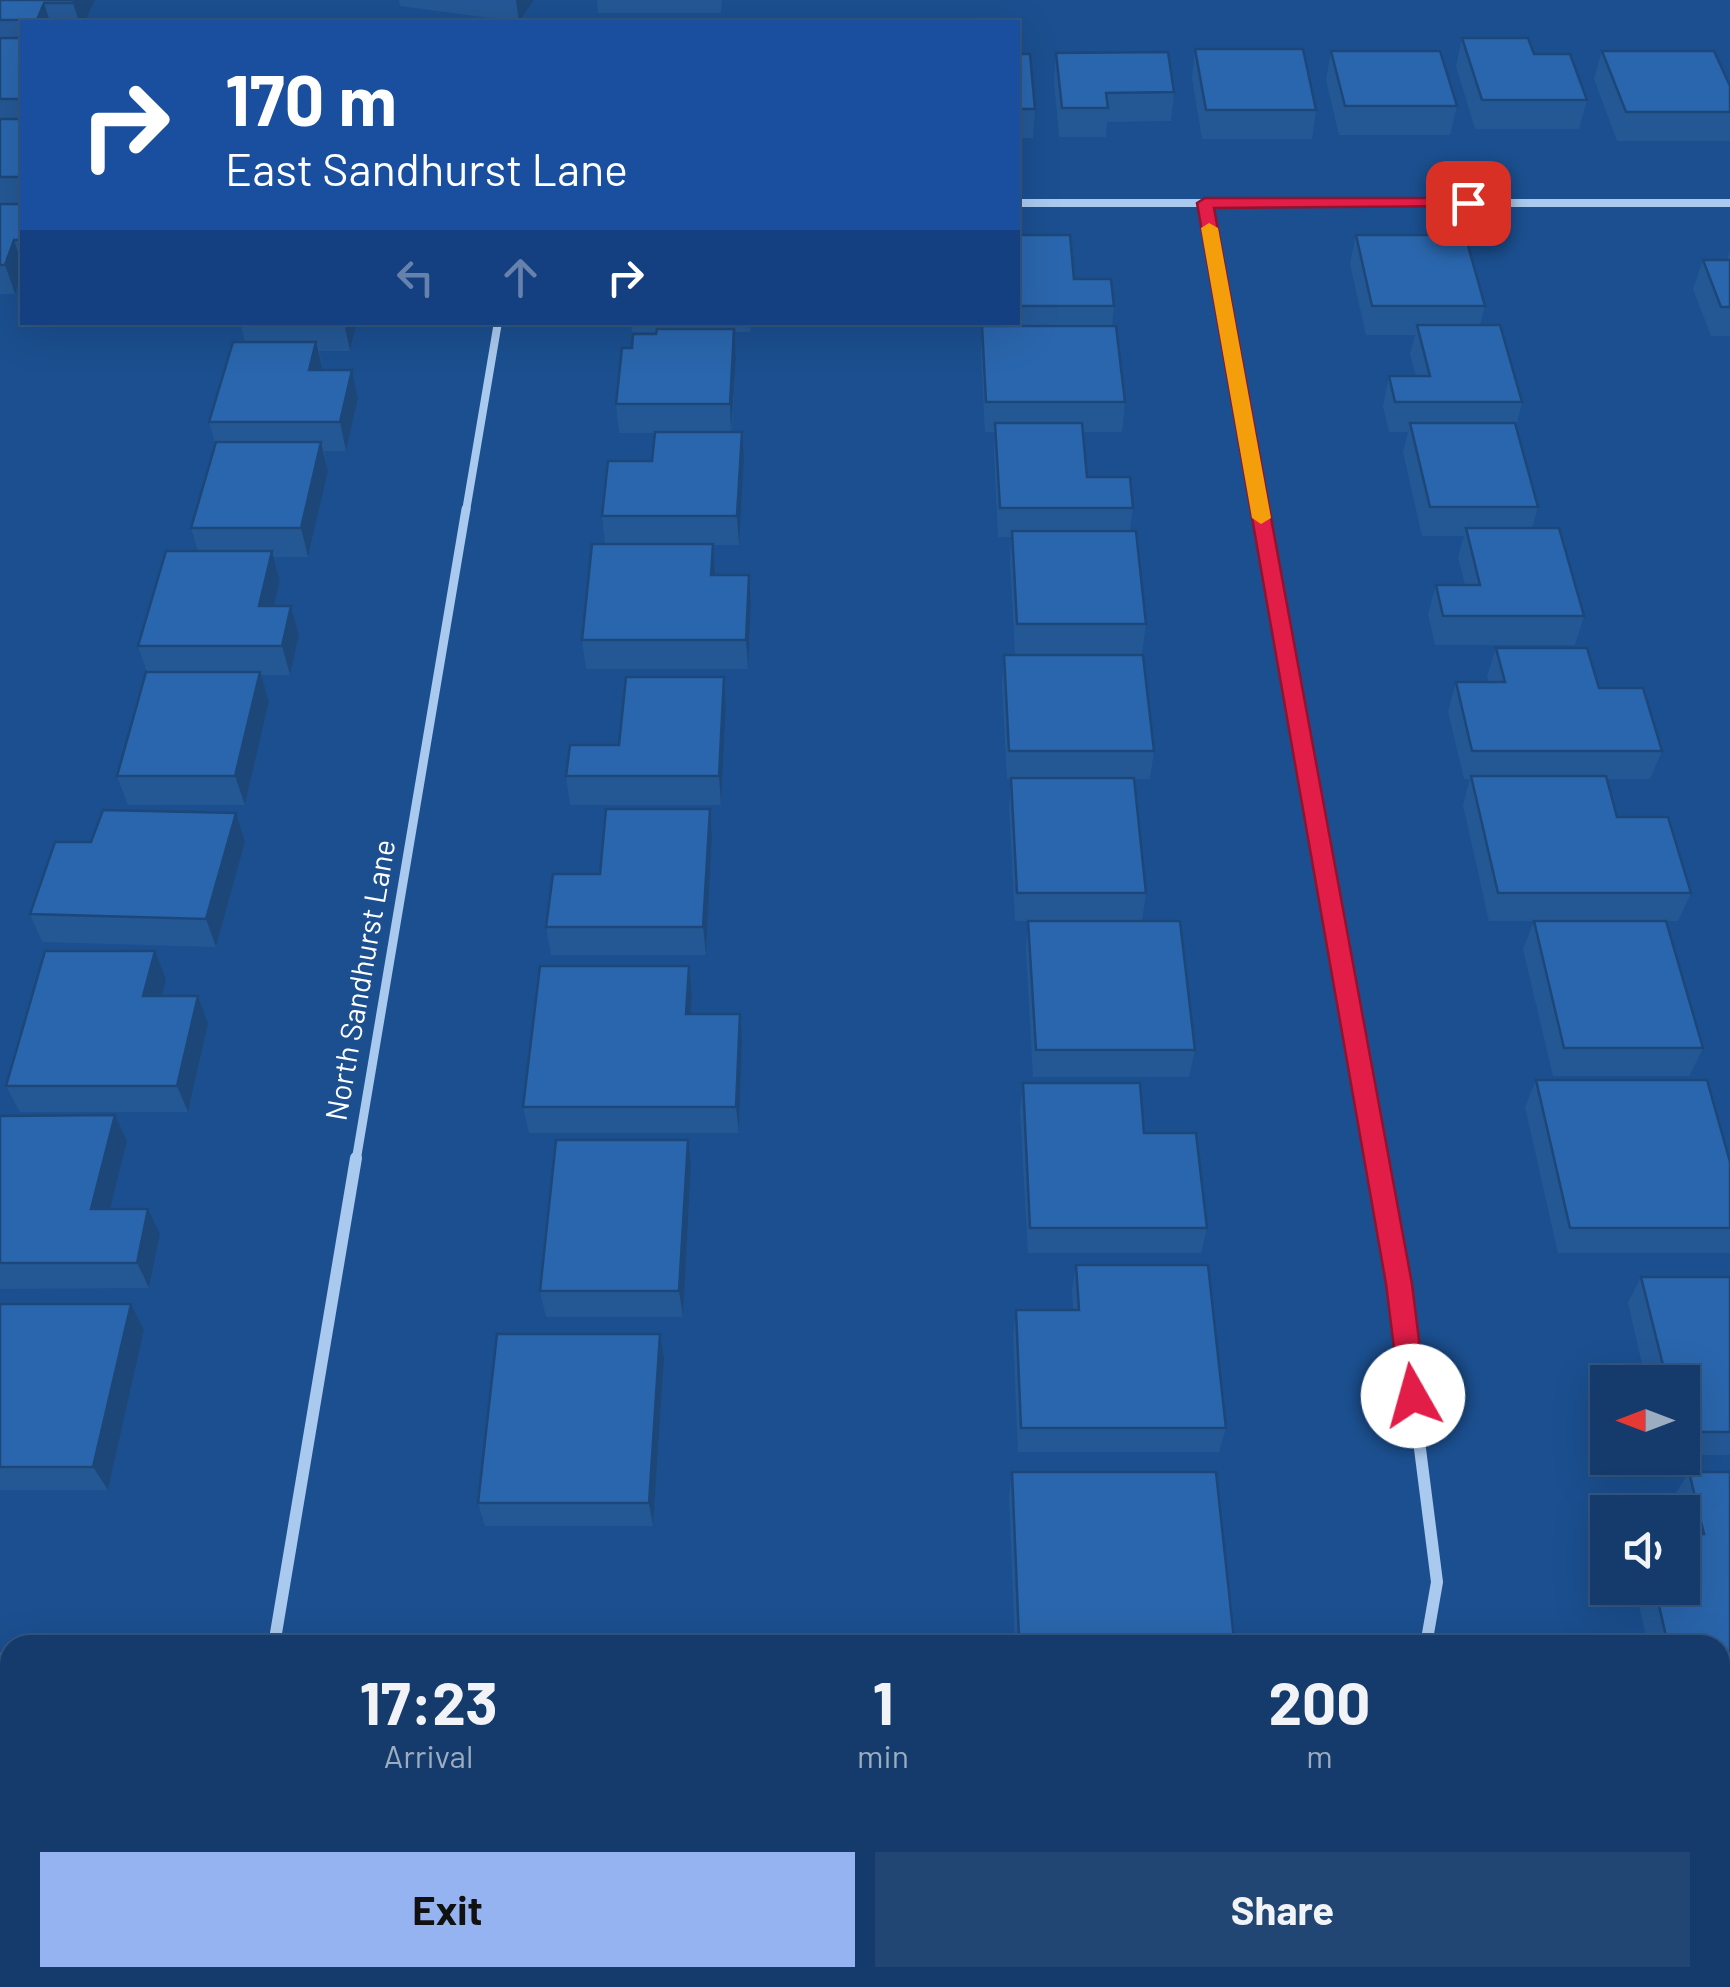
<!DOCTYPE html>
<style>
body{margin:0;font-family:Barlow,sans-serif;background:#214673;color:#f1f3f6;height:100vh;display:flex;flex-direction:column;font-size:38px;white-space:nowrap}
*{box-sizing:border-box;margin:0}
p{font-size:32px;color:#9dadc1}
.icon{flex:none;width:55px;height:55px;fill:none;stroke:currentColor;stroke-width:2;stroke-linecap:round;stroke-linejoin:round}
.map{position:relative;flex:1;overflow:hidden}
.details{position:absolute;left:0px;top:1635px;width:1730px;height:352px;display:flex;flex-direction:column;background:#143b6b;border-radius:30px 30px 0 0;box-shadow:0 10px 40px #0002,0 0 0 2px #33557e}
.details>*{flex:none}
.banner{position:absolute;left:20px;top:20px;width:1000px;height:305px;border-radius:0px;box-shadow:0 10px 40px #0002,0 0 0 2px #33557e;background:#1a4fa0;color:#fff;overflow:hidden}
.needle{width:65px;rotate:270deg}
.tools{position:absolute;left:1590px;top:1365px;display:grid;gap:20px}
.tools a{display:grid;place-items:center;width:110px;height:110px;border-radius:0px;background:#143b6b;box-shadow:0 10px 40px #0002,0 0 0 2px #33557e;font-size:50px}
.pin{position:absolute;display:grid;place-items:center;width:85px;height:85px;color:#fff;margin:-42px;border-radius:20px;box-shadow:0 5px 15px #0006}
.me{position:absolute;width:110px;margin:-55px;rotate:353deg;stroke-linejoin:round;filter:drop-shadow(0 0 8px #0008)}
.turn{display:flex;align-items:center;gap:35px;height:210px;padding:0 40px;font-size:45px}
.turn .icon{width:130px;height:130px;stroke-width:2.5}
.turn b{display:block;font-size:70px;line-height:85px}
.lanes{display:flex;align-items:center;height:95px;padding:0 40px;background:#0003;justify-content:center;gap:50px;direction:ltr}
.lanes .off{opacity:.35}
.eta{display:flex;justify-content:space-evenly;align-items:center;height:170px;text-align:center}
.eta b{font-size:60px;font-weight:700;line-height:70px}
.button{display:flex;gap:20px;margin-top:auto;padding:20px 40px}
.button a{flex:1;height:115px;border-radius:0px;background:#95b2f1;color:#111;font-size:40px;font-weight:700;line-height:115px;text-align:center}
.button a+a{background:#214673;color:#f1f3f6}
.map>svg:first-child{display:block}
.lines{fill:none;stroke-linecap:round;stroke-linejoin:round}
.minor-far2{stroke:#a9c9ee;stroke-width:8}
.minor-far1{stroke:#a9c9ee;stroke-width:9}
.minor{stroke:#a9c9ee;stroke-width:12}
.tertiary{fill:#a9c9ee;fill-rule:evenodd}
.wall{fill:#245895}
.shaded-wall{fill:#1d4779}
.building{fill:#2a66ad;stroke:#1d4779;stroke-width:2.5}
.route{fill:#e11d48;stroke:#92132f;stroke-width:2.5}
.slow{fill:#f59e0b}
.labels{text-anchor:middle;stroke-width:10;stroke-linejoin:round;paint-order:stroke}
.street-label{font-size:30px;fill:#fff;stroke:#1b4f8f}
</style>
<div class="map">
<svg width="1730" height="1987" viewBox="0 0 1730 1987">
<rect width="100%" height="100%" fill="#1b4f8f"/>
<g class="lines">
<g class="minor-far2">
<path d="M 1018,203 L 1730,203"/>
<path d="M 1205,203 L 1260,511"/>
<path d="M 466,511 L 498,322"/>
</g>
<g class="minor-far1">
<path d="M 1260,509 L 1377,1161"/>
<path d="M 356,1161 L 466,509"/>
</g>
<g class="minor">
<path d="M 1376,1158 L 1399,1284 L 1437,1582 L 1426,1645"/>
<path d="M 274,1645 L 356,1158"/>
</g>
<g class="tertiary">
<rect x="0" y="1653" width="10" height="22"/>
<path d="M 1342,1978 L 1378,1978 L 1384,1987 L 1347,1987 Z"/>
</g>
</g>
<g class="wall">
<path d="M 0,0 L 95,0 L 85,22 L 22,22 L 22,274 L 15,294 L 0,294 Z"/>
<path d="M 399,0 L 534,0 L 519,22 L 400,6 Z"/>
<path d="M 597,0 L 722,0 L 721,13 L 598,13 Z"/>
<path d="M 1462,38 L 1587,100 L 1579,129 L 1475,129 L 1456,66 Z"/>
<path d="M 1195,49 L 1316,110 L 1312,139 L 1202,139 L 1192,78 Z"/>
<path d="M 1331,51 L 1457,106 L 1450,135 L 1339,135 L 1326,80 Z"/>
<path d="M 1602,51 L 1730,86 L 1730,141 L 1617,141 L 1594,79 Z"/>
<path d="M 1056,53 L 1174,92 L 1171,121 L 1107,122 L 1106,137 L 1059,137 L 1054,81 Z"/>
<path d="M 1018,54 L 1035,109 L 1033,138 L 1018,138 Z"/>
<path d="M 1018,235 L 1074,279 L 1114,306 L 1112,326 L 1125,402 L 1122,432 L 1083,432 L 1087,477 L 1133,508 L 1130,531 L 1146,624 L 1142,654 L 1015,654 L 1010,560 L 1011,537 L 998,537 L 994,452 L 995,432 L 985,432 L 981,355 L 982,326 L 990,326 L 990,322 L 1018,322 Z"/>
<path d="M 1356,235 L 1485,306 L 1480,325 L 1522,402 L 1516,427 L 1538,507 L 1532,528 L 1584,616 L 1575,645 L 1435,645 L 1428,614 L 1436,585 L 1465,585 L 1458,557 L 1464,536 L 1422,536 L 1403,452 L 1408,432 L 1389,432 L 1383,406 L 1389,376 L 1416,376 L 1410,354 L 1415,335 L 1366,335 L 1350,264 Z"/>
<path d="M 1730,250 L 1730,336 L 1711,336 L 1693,289 L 1703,260 L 1727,260 Z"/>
<path d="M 240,322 L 357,322 L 350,351 L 319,351 L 323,370 L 358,399 L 346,451 L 324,451 L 328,471 L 308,557 L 274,557 L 280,581 L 274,606 L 291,606 L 299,635 L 290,675 L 261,675 L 269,701 L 245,805 L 128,805 L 117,776 L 147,672 L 138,646 L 198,551 L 191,528 L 215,443 L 209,422 L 245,342 Z"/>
<path d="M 631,322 L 751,322 L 750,332 L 734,332 L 736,358 L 732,432 L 744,461 L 739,545 L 713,545 L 715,575 L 749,575 L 751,604 L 748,669 L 586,669 L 582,640 L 605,544 L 602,516 L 652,461 L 655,433 L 619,433 L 616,404 L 632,348 L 656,334 L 656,332 L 632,332 Z"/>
<path d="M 1496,648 L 1599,688 L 1662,751 L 1650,779 L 1607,779 L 1617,817 L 1691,893 L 1678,921 L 1489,921 L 1463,805 L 1470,779 L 1464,779 L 1448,711 L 1456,682 L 1489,682 L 1487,677 Z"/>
<path d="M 1004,655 L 1154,751 L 1150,779 L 1134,779 L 1146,893 L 1142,921 L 1015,921 L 1009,807 L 1011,779 L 1007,779 L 1002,684 Z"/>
<path d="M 724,677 L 726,706 L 721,805 L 570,805 L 566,776 L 619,745 Z"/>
<path d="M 710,809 L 712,837 L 706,955 L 551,955 L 546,927 L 600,874 Z"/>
<path d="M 236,813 L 245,842 L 216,947 L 42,942 L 30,914 L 91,842 Z"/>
<path d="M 1028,921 L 1195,1050 L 1189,1077 L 1033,1077 L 1026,949 Z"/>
<path d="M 1534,921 L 1703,1048 L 1689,1076 L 1553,1076 L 1523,949 Z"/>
<path d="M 689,966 L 692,993 L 690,1014 L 742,1041 L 739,1133 L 529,1133 L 523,1107 Z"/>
<path d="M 166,979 L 161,996 L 208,1024 L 188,1112 L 20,1112 L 6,1086 Z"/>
<path d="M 1536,1080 L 1730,1162 L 1730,1253 L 1558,1253 L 1525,1107 Z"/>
<path d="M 1023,1083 L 1144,1133 L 1207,1228 L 1201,1253 L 1028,1253 L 1020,1110 Z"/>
<path d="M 115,1115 L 127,1141 L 110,1209 L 160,1234 L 149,1288 L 0,1289 L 0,1116 Z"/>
<path d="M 691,1166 L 683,1317 L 546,1317 L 540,1291 Z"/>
<path d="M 1076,1265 L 1226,1428 L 1219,1452 L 1018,1452 L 1013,1334 L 1016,1310 L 1073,1310 L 1072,1290 Z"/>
<path d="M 1641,1277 L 1730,1277 L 1730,1455 L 1682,1455 L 1682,1382 L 1608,1382 L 1608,1451 L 1596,1401 L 1610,1377 L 1645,1377 L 1628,1303 Z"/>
<path d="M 0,1304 L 131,1304 L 144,1330 L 108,1490 L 0,1490 Z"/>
<path d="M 664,1359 L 653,1526 L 485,1526 L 478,1503 Z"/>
<path d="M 1012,1472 L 1234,1639 L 1232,1645 L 1015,1645 L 1009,1496 Z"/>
<path d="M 1689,1472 L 1730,1472 L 1730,1678 L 1720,1678 L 1720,1645 L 1648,1645 L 1635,1588 L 1682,1588 L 1682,1512 L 1678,1512 L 1674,1496 Z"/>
</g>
<g class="shaded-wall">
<path d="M 75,0 L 95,0 L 85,22 L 79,22 L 73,3 Z"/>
<path d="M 516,0 L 534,0 L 519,22 Z"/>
<path d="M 44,3 L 50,22 L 38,22 L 37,20 Z"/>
<path d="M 14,240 L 22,264 L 22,274 L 15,294 L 5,265 Z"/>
<path d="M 344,322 L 357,322 L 350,351 Z"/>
<path d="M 734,329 L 736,358 L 731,433 L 730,404 Z"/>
<path d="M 316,342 L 323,371 L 309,370 Z"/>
<path d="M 352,370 L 358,399 L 346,451 L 340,422 Z"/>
<path d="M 742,432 L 744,461 L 739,545 L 737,516 Z"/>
<path d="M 321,442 L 328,471 L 308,557 L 301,528 Z"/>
<path d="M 713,544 L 715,573 L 713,604 L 711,575 Z"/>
<path d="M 272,551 L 280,581 L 267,635 L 259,606 Z"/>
<path d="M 749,575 L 751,604 L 748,669 L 746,640 Z"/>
<path d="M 291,606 L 299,635 L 290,675 L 282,646 Z"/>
<path d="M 260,672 L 269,701 L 245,805 L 235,776 Z"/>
<path d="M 724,677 L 726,706 L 721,805 L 719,776 Z"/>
<path d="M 710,809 L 712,837 L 706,955 L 703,927 Z"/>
<path d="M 236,813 L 245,842 L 216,947 L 206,919 Z"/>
<path d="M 155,951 L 166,979 L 155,1024 L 143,996 Z"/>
<path d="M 689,966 L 692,993 L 689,1041 L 686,1014 Z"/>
<path d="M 198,996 L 208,1024 L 188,1112 L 177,1086 Z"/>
<path d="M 740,1014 L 742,1041 L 739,1133 L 736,1107 Z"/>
<path d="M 115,1115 L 127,1141 L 104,1234 L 91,1209 Z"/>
<path d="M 688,1140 L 691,1166 L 683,1317 L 679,1291 Z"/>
<path d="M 148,1209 L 160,1234 L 149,1288 L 137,1263 Z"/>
<path d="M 131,1304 L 144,1330 L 108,1490 L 93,1467 Z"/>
<path d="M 660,1334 L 664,1359 L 653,1526 L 649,1503 Z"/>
<path d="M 71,1978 L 91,1978 L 89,1987 L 69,1987 Z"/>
<path d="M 356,1978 L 370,1978 L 368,1987 L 353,1987 Z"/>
</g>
<g class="building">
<path d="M 0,0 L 75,0 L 73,3 L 44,3 L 37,20 L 0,20 Z"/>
<rect x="0" y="38" width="22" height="61"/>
<path d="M 1462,38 L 1528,38 L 1534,54 L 1570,54 L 1587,100 L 1482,100 Z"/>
<path d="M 1195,49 L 1303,49 L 1316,110 L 1206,110 Z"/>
<path d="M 1331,51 L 1440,51 L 1457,106 L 1345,106 Z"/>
<path d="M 1602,51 L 1714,51 L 1730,86 L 1730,112 L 1626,112 Z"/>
<path d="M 1168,52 L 1174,92 L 1106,93 L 1108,108 L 1062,108 L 1056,53 Z"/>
<path d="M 1018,54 L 1030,54 L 1035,109 L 1018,109 Z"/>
<rect x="0" y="119" width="22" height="58"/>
<path d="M 0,204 L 22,204 L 22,240 L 14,240 L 5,265 L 0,265 Z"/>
<path d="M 1018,235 L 1070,235 L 1074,279 L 1111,279 L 1114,306 L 1018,306 Z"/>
<path d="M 1356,235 L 1465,235 L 1485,306 L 1372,306 Z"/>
<path d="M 1703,260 L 1730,260 L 1730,307 L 1721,307 Z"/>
<path d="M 1417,325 L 1500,325 L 1522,402 L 1395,402 L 1389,376 L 1430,376 Z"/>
<path d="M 982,326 L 1116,326 L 1125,402 L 986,402 Z"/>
<path d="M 657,329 L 734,329 L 730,404 L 616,404 L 622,348 L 632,348 L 633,334 L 656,334 Z"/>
<path d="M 233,342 L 316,342 L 309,370 L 352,370 L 340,422 L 209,422 Z"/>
<path d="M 995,423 L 1082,423 L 1087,477 L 1130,477 L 1133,508 L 1000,508 Z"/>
<path d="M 1410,423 L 1515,423 L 1538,507 L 1430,507 Z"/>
<path d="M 655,432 L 742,432 L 737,516 L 602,516 L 608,461 L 652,461 Z"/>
<path d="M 216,442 L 321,442 L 301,528 L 191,528 Z"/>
<path d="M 1466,528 L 1559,528 L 1584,616 L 1443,616 L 1436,585 L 1480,585 Z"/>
<path d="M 1012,531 L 1136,531 L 1146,624 L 1017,624 Z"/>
<path d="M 592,544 L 713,544 L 711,575 L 749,575 L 746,640 L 582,640 Z"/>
<path d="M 166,551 L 272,551 L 259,606 L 291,606 L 282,646 L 138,646 Z"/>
<path d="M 1496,648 L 1587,648 L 1599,688 L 1643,688 L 1662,751 L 1472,751 L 1456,682 L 1505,682 Z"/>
<path d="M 1004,655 L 1143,655 L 1154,751 L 1009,751 Z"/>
<path d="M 146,672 L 260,672 L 235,776 L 117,776 Z"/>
<path d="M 626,677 L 724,677 L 719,776 L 566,776 L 570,745 L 619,745 Z"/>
<path d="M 1471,776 L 1606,776 L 1617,817 L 1668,817 L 1691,893 L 1498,893 Z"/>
<path d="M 1011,778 L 1134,778 L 1146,893 L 1017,893 Z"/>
<path d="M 606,809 L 710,809 L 703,927 L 546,927 L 553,874 L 600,874 Z"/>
<path d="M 103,810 L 236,813 L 206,919 L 30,914 L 55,842 L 91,842 Z"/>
<path d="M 1028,921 L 1180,921 L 1195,1050 L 1036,1050 Z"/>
<path d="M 1534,921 L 1666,921 L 1703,1048 L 1564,1048 Z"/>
<path d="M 45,951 L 155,951 L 143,996 L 198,996 L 177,1086 L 6,1086 Z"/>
<path d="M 540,966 L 689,966 L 686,1014 L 740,1014 L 736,1107 L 523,1107 Z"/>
<path d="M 1536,1080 L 1707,1080 L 1730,1162 L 1730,1228 L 1570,1228 Z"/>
<path d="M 1023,1083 L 1140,1083 L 1144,1133 L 1196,1133 L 1207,1228 L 1030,1228 Z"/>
<path d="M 115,1115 L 91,1209 L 148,1209 L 137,1263 L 0,1263 L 0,1116 Z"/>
<path d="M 556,1140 L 688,1140 L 679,1291 L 540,1291 Z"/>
<path d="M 1076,1265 L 1208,1265 L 1226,1428 L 1021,1428 L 1016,1310 L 1079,1310 Z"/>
<path d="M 1641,1277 L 1730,1277 L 1730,1432 L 1682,1432 L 1682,1382 L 1611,1382 L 1610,1377 L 1666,1377 Z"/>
<path d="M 0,1304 L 131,1304 L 93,1467 L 0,1467 Z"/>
<path d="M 497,1334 L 660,1334 L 649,1503 L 478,1503 Z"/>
<path d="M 1012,1472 L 1216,1472 L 1234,1639 L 1019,1639 Z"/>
<path d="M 1689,1472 L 1730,1472 L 1730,1657 L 1720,1657 L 1720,1645 L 1668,1645 L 1655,1588 L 1682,1588 L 1682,1534 L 1704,1534 Z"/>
<path d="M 0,1888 L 10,1888 L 10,1978 L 71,1978 L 69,1987 L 0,1987 Z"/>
<path d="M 123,1978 L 356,1978 L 353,1987 L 120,1987 Z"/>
<path d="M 409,1978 L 634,1978 L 644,1979 L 642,1987 L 406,1987 Z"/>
</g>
<path class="route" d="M 1468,198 L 1476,203 L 1473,206 L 1214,208 L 1412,1284 L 1426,1396 L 1422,1404 L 1413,1407 L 1404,1404 L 1400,1396 L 1386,1284 L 1197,203 L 1205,198 Z"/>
<path class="slow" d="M 1209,223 L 1218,228 L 1271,518 L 1261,524 L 1252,518 L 1201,228 Z"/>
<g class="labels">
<g class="street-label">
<text transform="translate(361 980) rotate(-80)" y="10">North Sandhurst Lane</text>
</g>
</g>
</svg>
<div class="tools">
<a><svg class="needle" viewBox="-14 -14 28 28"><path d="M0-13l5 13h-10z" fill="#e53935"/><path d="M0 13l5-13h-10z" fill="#9dadc1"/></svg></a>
<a><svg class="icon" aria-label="sound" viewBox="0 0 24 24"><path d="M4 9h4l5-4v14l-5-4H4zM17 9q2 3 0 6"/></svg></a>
</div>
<div class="pin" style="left:1468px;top:203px;background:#d93025"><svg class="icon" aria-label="arrive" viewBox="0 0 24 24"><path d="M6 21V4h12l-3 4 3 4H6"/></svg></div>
<svg class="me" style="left:1413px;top:1396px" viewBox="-20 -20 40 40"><circle r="19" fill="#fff"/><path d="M0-13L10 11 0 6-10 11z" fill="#e11d48"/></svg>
<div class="banner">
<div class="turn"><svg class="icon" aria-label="right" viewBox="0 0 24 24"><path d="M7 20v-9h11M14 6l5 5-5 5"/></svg><div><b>170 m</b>East Sandhurst Lane</div></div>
<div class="lanes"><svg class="icon off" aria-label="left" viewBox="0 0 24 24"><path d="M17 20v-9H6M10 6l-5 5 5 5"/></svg><svg class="icon off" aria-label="ahead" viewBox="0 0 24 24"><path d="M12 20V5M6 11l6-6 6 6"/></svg><svg class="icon" aria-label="right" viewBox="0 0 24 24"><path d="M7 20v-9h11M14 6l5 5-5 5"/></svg></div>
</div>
<section class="details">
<div class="eta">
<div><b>17:23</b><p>Arrival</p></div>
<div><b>1</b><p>min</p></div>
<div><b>200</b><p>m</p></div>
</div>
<div class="button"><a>Exit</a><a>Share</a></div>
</section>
</div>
